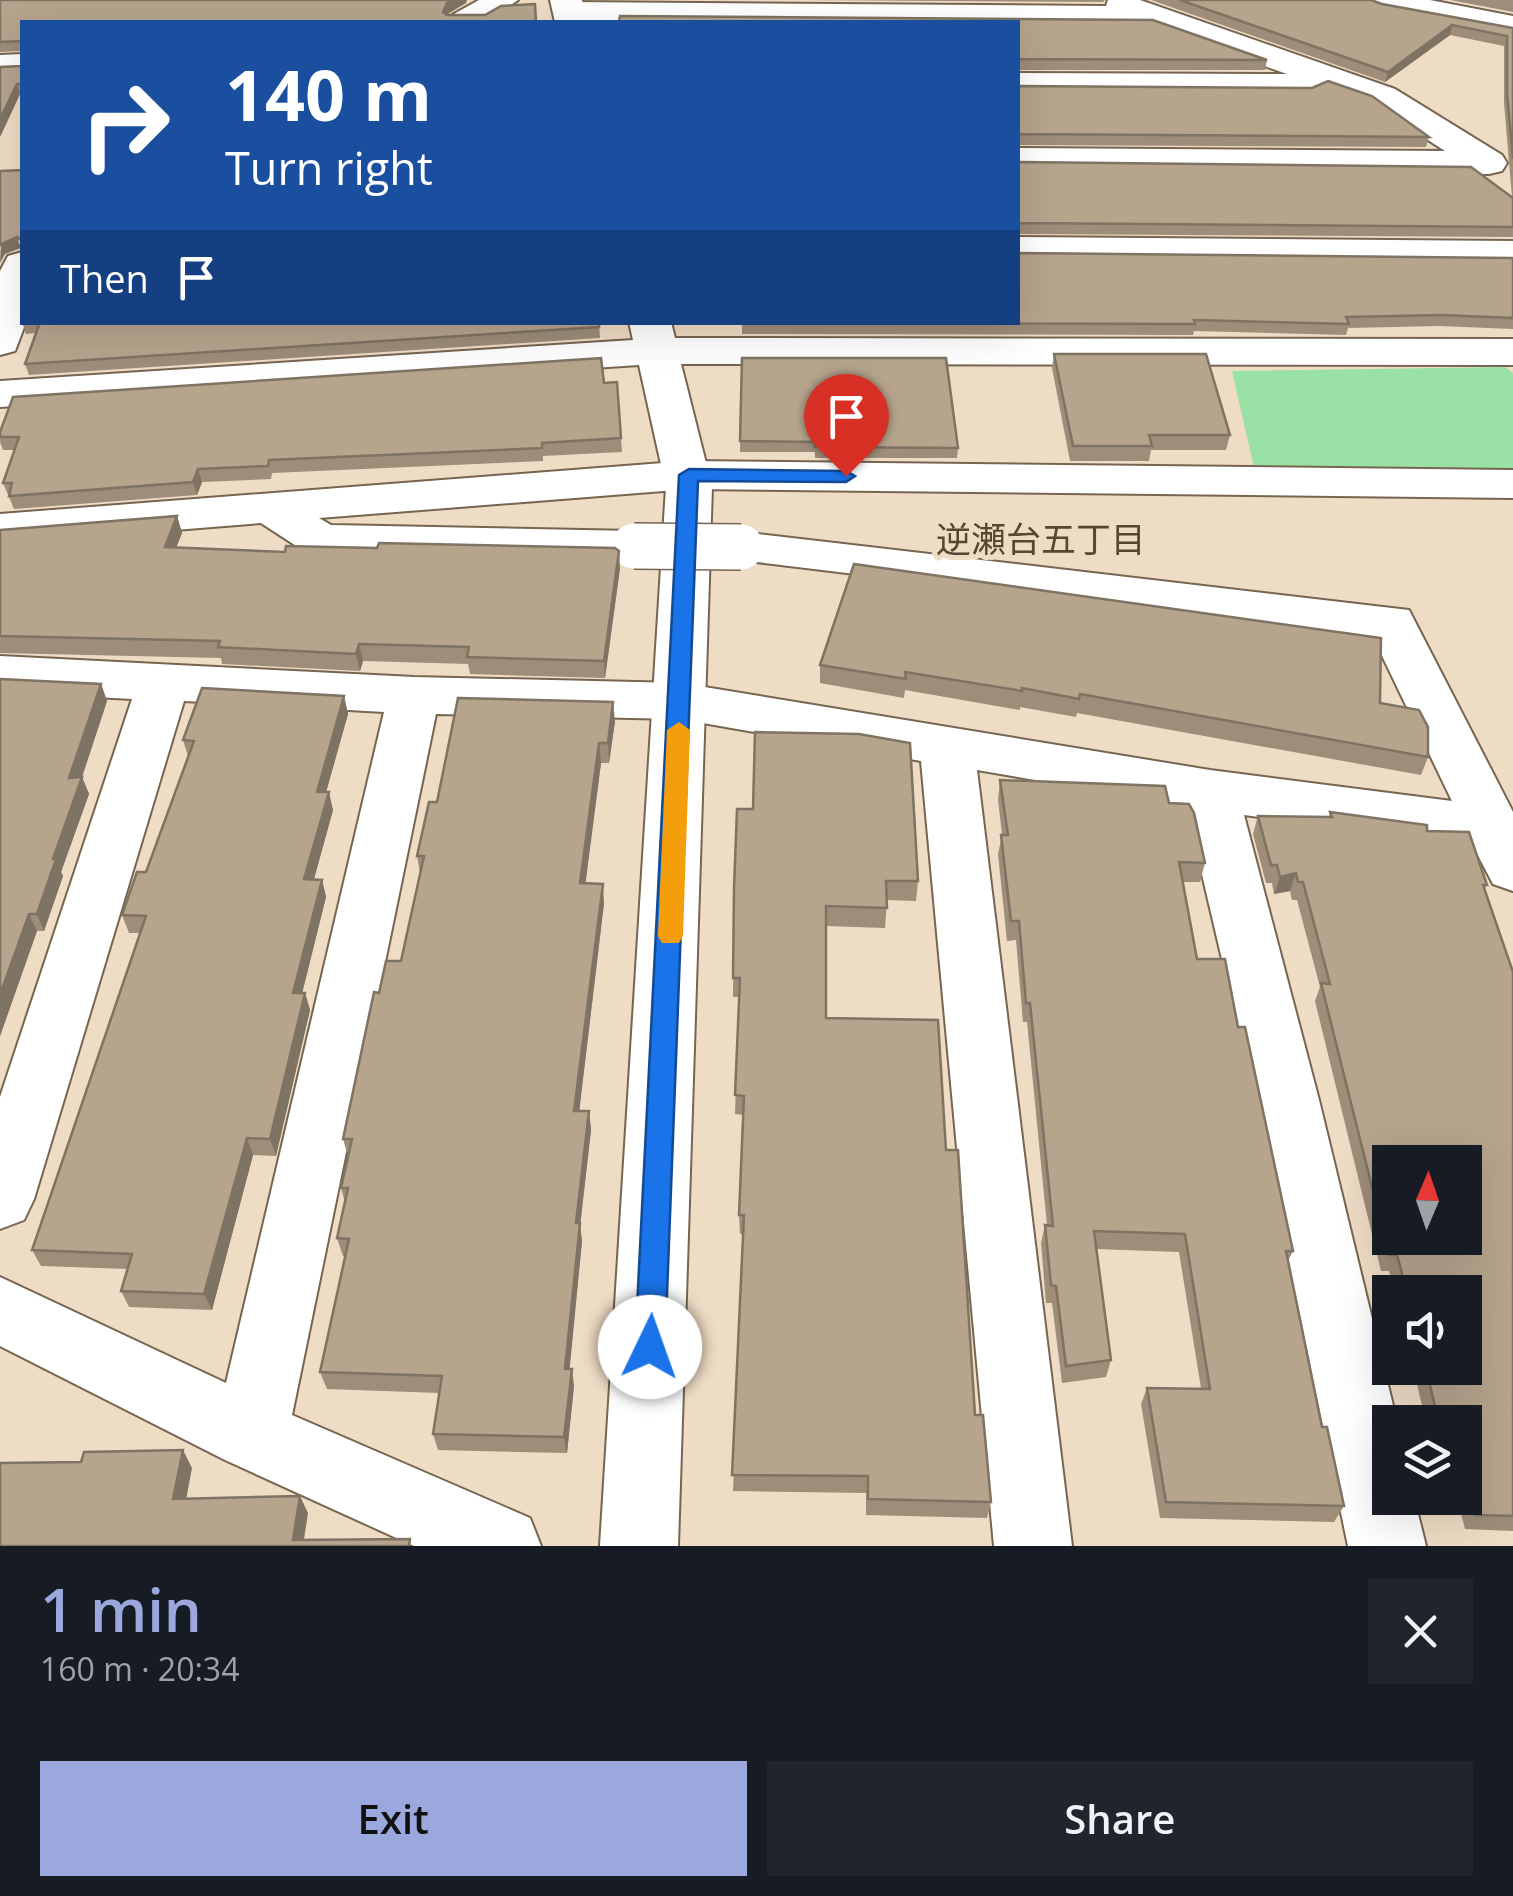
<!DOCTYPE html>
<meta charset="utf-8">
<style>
body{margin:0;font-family:"Open Sans","Noto Sans JP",sans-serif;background:#20242c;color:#f1f3f6;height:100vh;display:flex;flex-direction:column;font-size:38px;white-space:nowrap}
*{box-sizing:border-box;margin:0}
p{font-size:32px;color:#9ea1a6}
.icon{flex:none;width:55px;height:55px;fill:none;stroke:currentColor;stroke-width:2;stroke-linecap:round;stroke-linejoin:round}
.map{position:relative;height:1546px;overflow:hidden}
.sheet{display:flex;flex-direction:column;background:#171b24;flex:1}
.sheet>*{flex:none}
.top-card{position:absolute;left:20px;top:20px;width:1000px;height:305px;border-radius:0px;box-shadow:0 10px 40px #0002;background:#1a4fa0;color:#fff;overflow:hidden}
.needle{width:65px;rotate:2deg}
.controls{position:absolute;left:1372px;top:1145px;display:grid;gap:20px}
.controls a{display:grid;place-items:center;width:110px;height:110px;border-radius:0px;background:#171b24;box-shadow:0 10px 40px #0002;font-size:50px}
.pin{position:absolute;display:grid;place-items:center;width:85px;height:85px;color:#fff;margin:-102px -42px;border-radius:50% 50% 50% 0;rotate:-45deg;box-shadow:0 0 10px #0007}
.pin .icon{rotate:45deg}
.me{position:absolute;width:110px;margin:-55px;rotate:3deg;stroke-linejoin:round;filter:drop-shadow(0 0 8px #0008)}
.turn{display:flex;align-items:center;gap:35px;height:210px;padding:0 40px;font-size:45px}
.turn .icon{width:130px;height:130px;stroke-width:2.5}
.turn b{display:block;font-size:70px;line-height:85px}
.then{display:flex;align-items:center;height:95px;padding:0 40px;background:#0003;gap:20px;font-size:38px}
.round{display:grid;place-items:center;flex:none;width:105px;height:105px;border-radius:0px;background:#20242c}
.head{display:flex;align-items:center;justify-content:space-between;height:170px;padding:0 40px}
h1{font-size:60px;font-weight:600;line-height:75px;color:#9aa8dd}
.action{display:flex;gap:20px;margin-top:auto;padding:20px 40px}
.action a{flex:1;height:115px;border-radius:0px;background:#9aa8dd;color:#111;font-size:40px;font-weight:600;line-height:115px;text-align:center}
.action a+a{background:#20242c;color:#f1f3f6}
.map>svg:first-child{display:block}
.green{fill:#9ae1a5}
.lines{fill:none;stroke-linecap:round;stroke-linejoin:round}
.minor-casing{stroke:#766550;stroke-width:4}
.tertiary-casing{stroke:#766550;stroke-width:4}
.minor{fill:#fff;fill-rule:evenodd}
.tertiary{fill:#fff;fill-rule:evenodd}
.minor-bridge-casing{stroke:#766550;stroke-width:48;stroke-linecap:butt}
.minor-bridge{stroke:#fff;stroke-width:45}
.wall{fill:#9d8d79}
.shaded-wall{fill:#7f7363}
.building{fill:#b6a48d;stroke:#7f7363;stroke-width:2.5;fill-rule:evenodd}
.route{fill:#1a73e8;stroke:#114b97;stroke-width:2.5}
.slow{fill:#f59e0b}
.labels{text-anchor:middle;stroke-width:10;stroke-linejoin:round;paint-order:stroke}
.neighbourhood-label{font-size:35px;fill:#574733;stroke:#efdcc5}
</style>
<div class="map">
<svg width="1513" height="1546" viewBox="0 0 1513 1546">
<rect width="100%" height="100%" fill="#efdcc5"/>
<path class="green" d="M 1505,367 L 1513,373 L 1513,470 L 1254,468 L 1232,371 Z"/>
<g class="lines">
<defs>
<g id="minor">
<path d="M 479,0 L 518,0 L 486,22 L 448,22 L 452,15 Z"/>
<path d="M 1108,0 L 1140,0 L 1395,89 L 1502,155 L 1507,163 L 1502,171 L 1489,174 L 1018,170 L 1018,148 L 1445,151 L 1371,103 L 1325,87 L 1310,94 L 1018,93 L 1018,73 L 1287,74 L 1152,26 L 569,22 L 558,19 L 553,12 L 558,5 L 569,2 L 1106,6 Z"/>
<path d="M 1365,0 L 1430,0 L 1513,16 L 1513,36 L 1381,10 L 1370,7 Z"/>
<path d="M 22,54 L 22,74 L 0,75 L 0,55 Z"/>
<path d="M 1018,237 L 1513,241 L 1513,265 L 1018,261 Z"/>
<path d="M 22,252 L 22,322 L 26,322 L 15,351 L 0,355 L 0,271 L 8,256 Z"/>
<path d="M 689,461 L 1513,470 L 1513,498 L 689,489 L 319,518 L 331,525 L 634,531 L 651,535 L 658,546 L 651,557 L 634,561 L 321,555 L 304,551 L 261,523 L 0,544 L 0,514 Z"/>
<path d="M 741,532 L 1409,610 L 1513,812 L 1513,891 L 1493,884 L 1473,846 L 1244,815 L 1319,1100 L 1397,1422 L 1390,1422 L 1390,1498 L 1414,1498 L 1426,1546 L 1348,1546 L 1255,1100 L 1186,806 L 977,770 L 1072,1546 L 994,1546 L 921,761 L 680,719 L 436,714 L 292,1415 L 530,1518 L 541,1546 L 414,1546 L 225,1460 L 0,1346 L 0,1277 L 226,1383 L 384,712 L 184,701 L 34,1199 L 24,1220 L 0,1229 L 0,1097 L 132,699 L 0,692 L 0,656 L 414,677 L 680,683 L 1210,770 L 1452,801 L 1373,637 L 724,558 L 717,547 L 724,536 Z"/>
</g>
<g id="tertiary">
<path d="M 550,0 L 582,0 L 587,22 L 555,22 Z"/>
<path d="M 629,322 L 671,322 L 675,338 L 1513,339 L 1513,365 L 681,364 L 712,487 L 678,1546 L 600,1546 L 666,487 L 639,365 L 0,407 L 0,381 L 633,340 Z"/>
</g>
</defs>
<use href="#minor" class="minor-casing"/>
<use href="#tertiary" class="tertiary-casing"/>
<use href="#minor" class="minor"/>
<use href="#tertiary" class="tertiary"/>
<defs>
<path id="minor-bridge" d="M 634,546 L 741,547"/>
</defs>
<use href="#minor-bridge" class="minor-bridge-casing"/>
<use href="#minor-bridge" class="minor-bridge"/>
</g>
<g class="wall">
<path d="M 0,0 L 466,3 L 449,13 L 448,15 L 485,15 L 535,4 L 536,22 L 22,22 L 22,94 L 20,94 L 0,137 L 22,66 L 21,51 L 0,52 Z"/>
<path d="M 805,0 L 1105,0 L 1103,2 Z"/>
<path d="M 1151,0 L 1371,0 L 1382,4 L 1513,28 L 1513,237 L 1018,234 L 1018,162 L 1512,197 L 1504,103 L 1504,46 L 1450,35 L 1385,82 Z"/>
<path d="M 1450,0 L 1513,0 L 1513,12 Z"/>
<path d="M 1018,22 L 1267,60 L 1265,70 L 1018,70 Z"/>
<path d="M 1018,86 L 1429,137 L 1426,147 L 1018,145 Z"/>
<path d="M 1513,258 L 1513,329 L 1439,326 L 1348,328 L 1346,335 L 1194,331 L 1193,335 L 742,334 L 742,322 Z"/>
<path d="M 22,322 L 599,322 L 600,338 L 29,375 L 25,364 L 36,333 L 26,334 Z"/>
<path d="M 1054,354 L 1230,435 L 1226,450 L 1151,450 L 1149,461 L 1070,461 L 1052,368 Z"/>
<path d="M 742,358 L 958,448 L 957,458 L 815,458 L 815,452 L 740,452 Z"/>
<path d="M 617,382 L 622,452 L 543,456 L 543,461 L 272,473 L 271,479 L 202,482 L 197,495 L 14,509 L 3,483 L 14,450 L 3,450 L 0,442 L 0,432 Z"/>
<path d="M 177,516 L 182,533 L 176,547 L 620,568 L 605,678 L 470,674 L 468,664 L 363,661 L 360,671 L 222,664 L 221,658 L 0,653 L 0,530 Z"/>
<path d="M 820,665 L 1380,703 L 1428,757 L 1421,775 L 1077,713 L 1076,717 L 1020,707 L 1020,710 L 905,690 L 904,698 L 820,683 Z"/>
<path d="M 0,679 L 101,684 L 107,701 L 82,777 L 89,794 L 61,872 L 63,876 L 44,931 L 37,931 L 0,1036 Z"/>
<path d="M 344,696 L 348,714 L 326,792 L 333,810 L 314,879 L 322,880 L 326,897 L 302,993 L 305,993 L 310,1010 L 276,1156 L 253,1155 L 212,1310 L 129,1307 L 121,1291 L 128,1269 L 41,1266 L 32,1250 L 140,933 L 129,933 L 122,915 L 146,872 L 188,756 L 183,740 Z"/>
<path d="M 615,721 L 609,763 L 601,763 L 585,883 L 604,903 L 579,1111 L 589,1111 L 591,1130 L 580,1226 L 582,1241 L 569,1369 L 574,1386 L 567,1453 L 438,1450 L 433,1434 L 440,1393 L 327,1389 L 320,1372 L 345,1257 L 343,1256 L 337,1238 L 345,1202 L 341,1188 L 348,1156 L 343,1139 L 379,993 L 401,961 L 420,873 L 417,856 L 437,802 Z"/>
<path d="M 1000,780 L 1169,803 L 1205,863 L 1200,882 L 1183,882 L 1197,959 L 1238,1027 L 1293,1251 L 1288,1261 L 1322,1427 L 1344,1506 L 1334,1522 L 1160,1518 L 1141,1404 L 1147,1388 L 1201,1388 L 1179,1252 L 1097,1249 L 1111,1360 L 1106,1377 L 1062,1383 L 1052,1303 L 1046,1303 L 1041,1243 L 1045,1225 L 1047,1225 L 1027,1022 L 1023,1022 L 1016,940 L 1007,941 L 998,854 L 1002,835 L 998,799 Z"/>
<path d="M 753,809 L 918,881 L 916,901 L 887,900 L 885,928 L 826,926 L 826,1018 L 946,1150 L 975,1415 L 991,1502 L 987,1518 L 866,1515 L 866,1493 L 733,1491 L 744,1234 L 740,1234 L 739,1215 L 743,1115 L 735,1114 L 739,997 L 733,997 L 734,888 Z"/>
<path d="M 1330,812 L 1427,831 L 1487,885 L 1484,890 L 1513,972 L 1513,1531 L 1465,1529 L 1457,1498 L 1465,1498 L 1465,1422 L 1426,1422 L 1413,1368 L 1465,1368 L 1465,1292 L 1394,1292 L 1389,1271 L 1381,1271 L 1315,1001 L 1320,987 L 1297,900 L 1292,900 L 1290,891 L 1274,894 L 1272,883 L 1266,883 L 1253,834 L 1258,816 L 1329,817 Z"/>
</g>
<g class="shaded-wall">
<path d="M 452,0 L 467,0 L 466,3 L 449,13 L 444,22 L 443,12 L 447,3 Z"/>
<path d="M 1452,25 L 1450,35 L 1385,82 L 1388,72 Z"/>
<path d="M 17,84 L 20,94 L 0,137 L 0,119 Z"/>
<path d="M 17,237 L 21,248 L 5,254 L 0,263 L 1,243 Z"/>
<path d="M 198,469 L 202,482 L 197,495 L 193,482 Z"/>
<path d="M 177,516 L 182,533 L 170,564 L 165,547 Z"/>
<path d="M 619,551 L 620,568 L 605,678 L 604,661 Z"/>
<path d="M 359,644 L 363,661 L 360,671 L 356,654 Z"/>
<path d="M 101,684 L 107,701 L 76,795 L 69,778 Z"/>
<path d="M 344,696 L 348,714 L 321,810 L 317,792 Z"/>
<path d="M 613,702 L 615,721 L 609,763 L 608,743 Z"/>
<path d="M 599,743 L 601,763 L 583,903 L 580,883 Z"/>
<path d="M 82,777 L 89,794 L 61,872 L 63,876 L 44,931 L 37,914 L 53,859 Z"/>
<path d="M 329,792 L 333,810 L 309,897 L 304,879 Z"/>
<path d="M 1296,873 L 1290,891 L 1274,894 L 1280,877 Z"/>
<path d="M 322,880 L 326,897 L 298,1010 L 293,993 Z"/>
<path d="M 603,884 L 604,903 L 577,1130 L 574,1111 Z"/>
<path d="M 29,914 L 37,931 L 0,1036 L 0,995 Z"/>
<path d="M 305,993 L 310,1010 L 276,1156 L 270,1139 Z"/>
<path d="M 589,1111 L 591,1130 L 580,1226 L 582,1241 L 568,1386 L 565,1369 L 576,1223 Z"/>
<path d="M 247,1138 L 253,1155 L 212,1310 L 204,1294 Z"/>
<path d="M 572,1369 L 574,1386 L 567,1453 L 564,1437 Z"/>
<path d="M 183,1450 L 192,1468 L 183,1516 L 173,1499 Z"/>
<path d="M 300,1496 L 308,1513 L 303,1546 L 293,1540 Z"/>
</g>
<g class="building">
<path d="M 0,0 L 452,0 L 447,3 L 443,12 L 447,15 L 485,15 L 501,6 L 535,4 L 536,22 L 22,22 L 22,83 L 17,84 L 0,119 L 0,67 L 22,66 L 21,41 L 0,42 Z"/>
<path d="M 1180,0 L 1371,0 L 1382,4 L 1513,28 L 1513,159 L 1507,93 L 1507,36 L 1452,25 L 1388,72 Z"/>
<path d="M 620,16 L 1153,20 L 1267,60 L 1019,59 L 1018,61 L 1018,22 L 619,22 Z"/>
<path d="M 1328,81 L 1372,96 L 1429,137 L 1019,134 L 1018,136 L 1018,86 L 1312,88 Z"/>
<path d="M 1018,162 L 1471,167 L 1513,198 L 1513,227 L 1019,223 L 1018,224 Z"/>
<path d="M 22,170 L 22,308 L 22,241 L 17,237 L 0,245 L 0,171 Z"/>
<path d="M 1018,253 L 1513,258 L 1513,318 L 1442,315 L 1346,317 L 1349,324 L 1194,320 L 1195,324 L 742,323 L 1018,322 Z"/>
<path d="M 40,322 L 599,322 L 599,327 L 25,364 Z"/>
<path d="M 1054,354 L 1206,354 L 1230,435 L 1149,435 L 1152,446 L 1073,446 Z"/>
<path d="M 601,358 L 604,383 L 617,382 L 621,438 L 542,443 L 542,448 L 269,460 L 268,466 L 198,469 L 193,482 L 9,496 L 12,483 L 3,483 L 19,437 L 0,437 L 0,432 L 13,397 Z"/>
<path d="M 742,358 L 946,358 L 958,448 L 815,447 L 815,442 L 740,441 Z"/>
<path d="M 177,516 L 165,547 L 285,552 L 286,546 L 377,548 L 379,543 L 615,548 L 619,551 L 604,661 L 467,657 L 469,647 L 359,644 L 356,654 L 218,647 L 220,641 L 0,636 L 0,530 Z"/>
<path d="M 854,564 L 1381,638 L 1380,703 L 1419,710 L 1428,727 L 1428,757 L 1080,694 L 1079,699 L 1022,688 L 1022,691 L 905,672 L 906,679 L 820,665 Z"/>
<path d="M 0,679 L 101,684 L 69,778 L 82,777 L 53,859 L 56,859 L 37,914 L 29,914 L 0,995 Z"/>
<path d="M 202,688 L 344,696 L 317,792 L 329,792 L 304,879 L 322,880 L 293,993 L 305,993 L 270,1139 L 247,1138 L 204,1294 L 121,1291 L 132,1254 L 32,1250 L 146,916 L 122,915 L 137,872 L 146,872 L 194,741 L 183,740 Z"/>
<path d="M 458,698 L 613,702 L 608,743 L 599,743 L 580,883 L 603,884 L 574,1111 L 589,1111 L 576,1223 L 580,1223 L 565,1369 L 572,1369 L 564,1437 L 433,1434 L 442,1376 L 320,1372 L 349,1239 L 337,1238 L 348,1188 L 341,1188 L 352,1139 L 343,1139 L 374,992 L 379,993 L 386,961 L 401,961 L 424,856 L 417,856 L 429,802 L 437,802 Z"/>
<path d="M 755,732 L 859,734 L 910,743 L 918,881 L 886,881 L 887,908 L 826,906 L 826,1018 L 938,1020 L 946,1150 L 958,1150 L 975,1415 L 983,1415 L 991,1502 L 868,1499 L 868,1476 L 732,1475 L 744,1215 L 739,1215 L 744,1096 L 735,1095 L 740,978 L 733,978 L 734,888 L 737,809 L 753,809 Z"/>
<path d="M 1000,780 L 1165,786 L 1169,803 L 1189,804 L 1194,813 L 1205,863 L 1179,862 L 1197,959 L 1225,959 L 1238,1027 L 1245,1027 L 1293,1251 L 1286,1251 L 1322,1427 L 1327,1427 L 1344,1506 L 1166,1502 L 1147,1388 L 1210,1389 L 1185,1234 L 1094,1231 L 1111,1360 L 1066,1366 L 1056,1286 L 1051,1285 L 1045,1225 L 1053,1226 L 1030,1003 L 1026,1003 L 1019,921 L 1011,921 L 1001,835 L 1008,835 Z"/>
<path d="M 1330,812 L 1427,825 L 1427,831 L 1469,832 L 1487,885 L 1483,885 L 1513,972 L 1513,1516 L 1475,1515 L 1465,1473 L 1465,1422 L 1453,1422 L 1450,1412 L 1436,1411 L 1426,1368 L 1465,1368 L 1465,1292 L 1407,1292 L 1397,1255 L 1389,1255 L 1321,983 L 1330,984 L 1303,882 L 1298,882 L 1296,873 L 1280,877 L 1277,865 L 1271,865 L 1258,816 L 1332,817 ZM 1390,1162 L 1465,1162 L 1465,1238 L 1390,1238 Z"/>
<path d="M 183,1450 L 173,1499 L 300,1496 L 293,1540 L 410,1539 L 409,1546 L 0,1546 L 0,1463 L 81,1462 L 84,1452 Z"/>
</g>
<path class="route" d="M 689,469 L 846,471 L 855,476 L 846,482 L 698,481 L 665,1347 L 661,1357 L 650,1361 L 640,1357 L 635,1347 L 679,475 Z"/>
<path class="slow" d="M 679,722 L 690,730 L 683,936 L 679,943 L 662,943 L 658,936 L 667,730 Z"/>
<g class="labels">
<g class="neighbourhood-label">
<text x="1041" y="552">逆瀬台五丁目</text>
</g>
</g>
</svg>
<div class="controls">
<a><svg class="needle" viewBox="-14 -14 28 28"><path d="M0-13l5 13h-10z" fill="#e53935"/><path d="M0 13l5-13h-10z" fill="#9ea1a6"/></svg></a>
<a><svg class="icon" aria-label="sound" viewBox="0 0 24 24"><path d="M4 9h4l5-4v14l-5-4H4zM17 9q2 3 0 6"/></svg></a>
<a><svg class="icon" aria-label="layers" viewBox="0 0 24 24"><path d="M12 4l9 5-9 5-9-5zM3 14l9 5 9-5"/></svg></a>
</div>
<div class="pin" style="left:846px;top:476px;background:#d93025"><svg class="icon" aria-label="arrive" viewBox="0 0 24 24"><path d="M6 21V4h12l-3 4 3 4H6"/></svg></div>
<svg class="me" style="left:650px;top:1347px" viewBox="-20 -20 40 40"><circle r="19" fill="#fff"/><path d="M0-13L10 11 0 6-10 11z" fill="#1a73e8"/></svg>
<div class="top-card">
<div class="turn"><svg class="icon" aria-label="right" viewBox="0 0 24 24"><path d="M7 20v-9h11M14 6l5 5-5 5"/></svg><div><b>140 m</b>Turn right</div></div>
<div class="then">Then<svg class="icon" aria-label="arrive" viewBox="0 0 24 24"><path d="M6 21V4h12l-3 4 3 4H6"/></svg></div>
</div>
</div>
<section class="sheet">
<div class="head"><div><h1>1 min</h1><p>160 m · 20:34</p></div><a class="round"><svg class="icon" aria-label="close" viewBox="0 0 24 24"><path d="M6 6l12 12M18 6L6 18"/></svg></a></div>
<div class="action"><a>Exit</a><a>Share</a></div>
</section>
